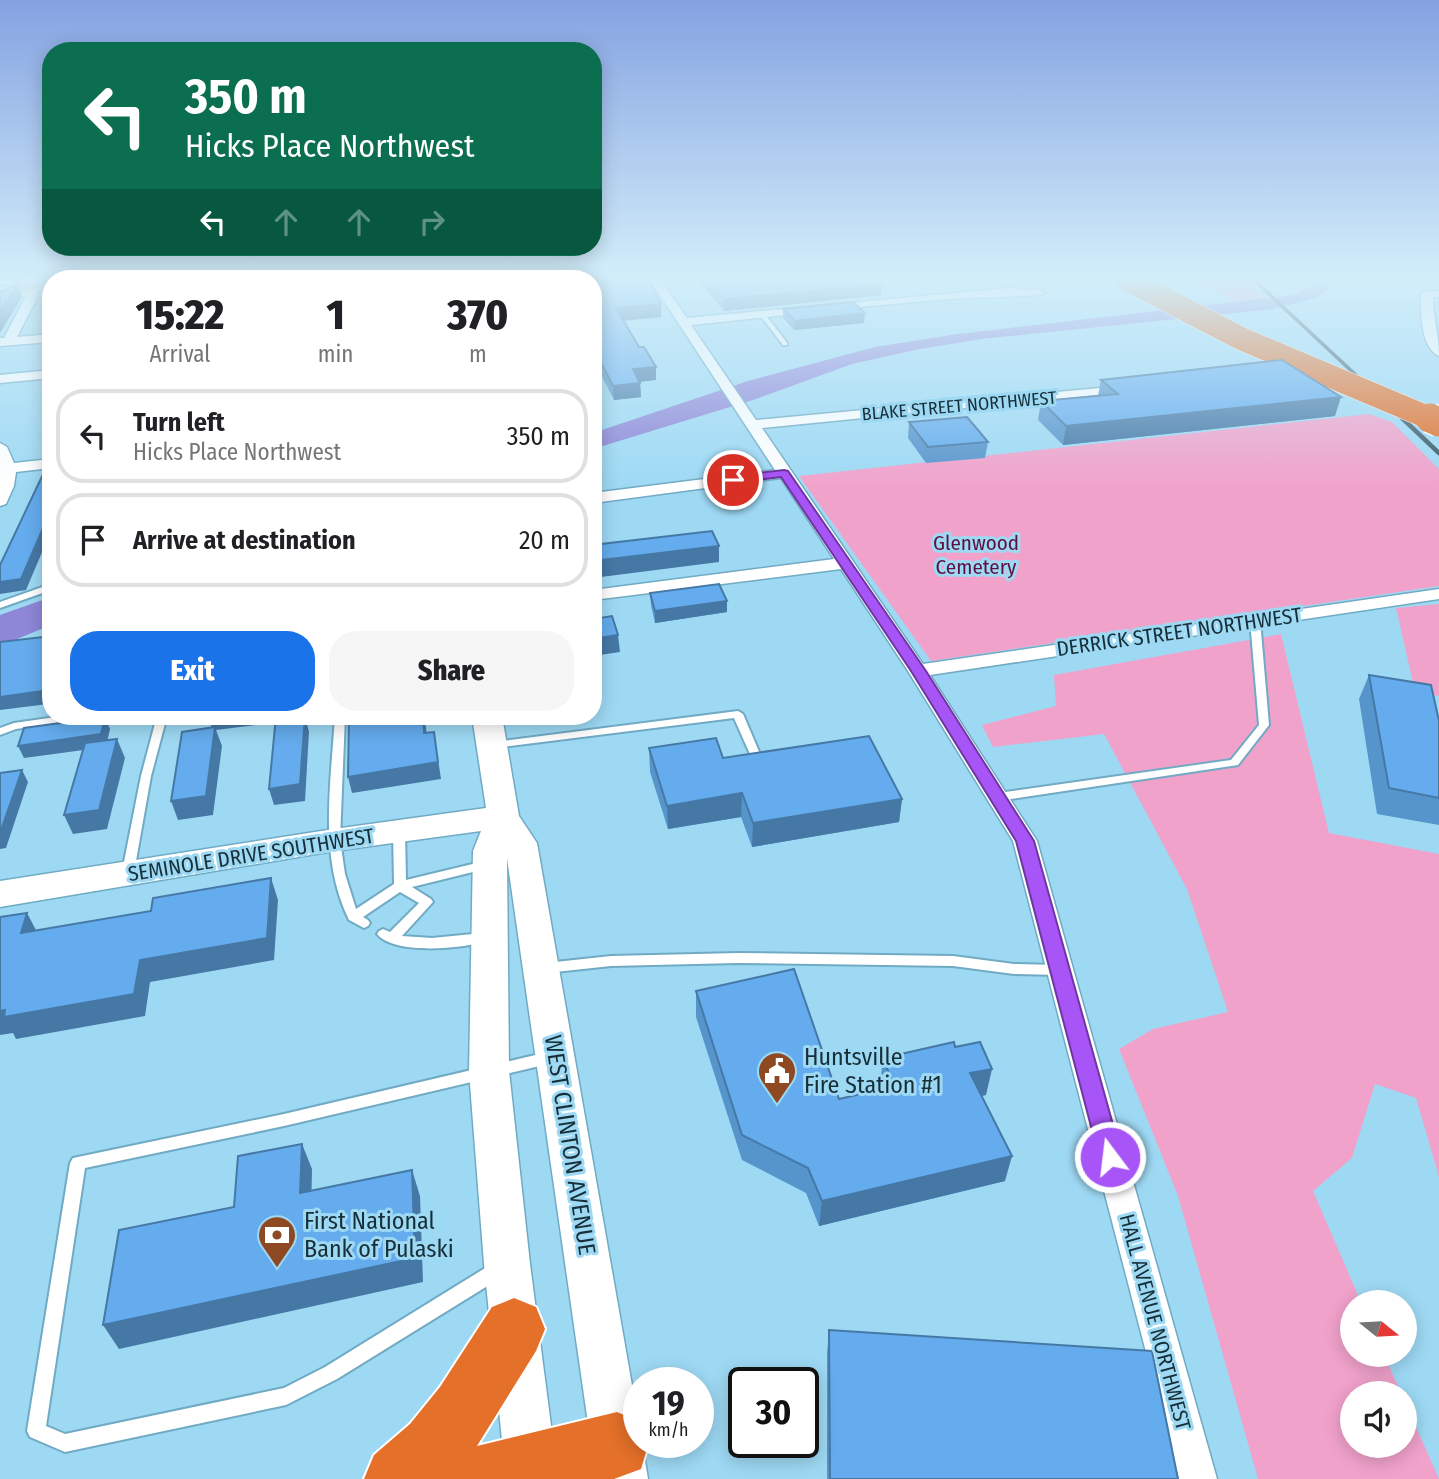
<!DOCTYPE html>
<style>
body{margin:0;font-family:"Fira Sans Condensed",sans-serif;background:#f6f6f6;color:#202124;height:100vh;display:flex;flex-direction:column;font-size:26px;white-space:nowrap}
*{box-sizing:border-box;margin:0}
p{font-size:23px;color:#757577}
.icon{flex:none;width:38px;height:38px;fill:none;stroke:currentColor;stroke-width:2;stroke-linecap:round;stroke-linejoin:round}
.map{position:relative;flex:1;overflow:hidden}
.side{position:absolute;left:42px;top:270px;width:560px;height:455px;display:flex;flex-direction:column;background:#fff;border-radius:28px;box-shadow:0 4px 18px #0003}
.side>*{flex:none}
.hud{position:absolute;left:42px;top:42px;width:560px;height:214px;border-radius:28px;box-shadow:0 4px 18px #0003;background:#0b6e4f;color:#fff;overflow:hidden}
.needle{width:46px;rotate:108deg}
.controls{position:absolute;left:1340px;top:1290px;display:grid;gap:14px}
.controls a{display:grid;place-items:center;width:77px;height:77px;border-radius:50%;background:#fff;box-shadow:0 4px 18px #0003;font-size:35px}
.speed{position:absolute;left:623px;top:1367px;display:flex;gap:14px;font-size:35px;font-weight:700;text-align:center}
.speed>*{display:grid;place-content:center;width:91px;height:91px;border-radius:50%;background:#fff;box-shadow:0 4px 18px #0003;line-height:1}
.speed small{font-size:18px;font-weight:400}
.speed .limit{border:4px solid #111;border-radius:10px;background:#fff;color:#111}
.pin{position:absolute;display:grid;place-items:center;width:60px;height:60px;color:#fff;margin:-30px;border:4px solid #fff;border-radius:50%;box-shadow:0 2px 7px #0007}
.me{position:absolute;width:77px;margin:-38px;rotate:345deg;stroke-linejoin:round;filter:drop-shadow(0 0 5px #0008)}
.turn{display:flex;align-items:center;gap:24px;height:147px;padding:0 28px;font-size:32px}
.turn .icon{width:91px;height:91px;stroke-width:2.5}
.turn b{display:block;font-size:49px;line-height:60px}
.lanes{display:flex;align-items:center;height:66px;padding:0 28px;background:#0003;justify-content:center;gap:35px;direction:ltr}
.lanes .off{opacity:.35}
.eta{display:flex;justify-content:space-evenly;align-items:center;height:119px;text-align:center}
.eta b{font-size:42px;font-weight:800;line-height:49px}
.primary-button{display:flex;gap:14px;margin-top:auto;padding:14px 28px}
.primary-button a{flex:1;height:80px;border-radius:28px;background:#1a73e8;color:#fff;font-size:28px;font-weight:800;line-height:80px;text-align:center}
.primary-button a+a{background:#f6f6f6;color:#202124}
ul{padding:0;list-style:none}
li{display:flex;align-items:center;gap:21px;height:94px;margin:0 14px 10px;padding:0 14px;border:4px solid #e0e0e0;border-radius:28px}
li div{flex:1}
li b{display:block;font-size:26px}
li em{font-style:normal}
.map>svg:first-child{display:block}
.green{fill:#f1a2cb}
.water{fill:#8e86d7}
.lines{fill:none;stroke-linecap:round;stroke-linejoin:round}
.lane-casing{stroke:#70aac3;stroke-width:4}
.street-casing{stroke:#70aac3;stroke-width:3}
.secondary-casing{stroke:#70aac3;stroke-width:3}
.primary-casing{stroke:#fff;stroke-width:4}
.highway-casing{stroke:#fff;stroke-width:4}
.lane{fill:#fff;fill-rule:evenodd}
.street{fill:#fff;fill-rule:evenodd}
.secondary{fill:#fff;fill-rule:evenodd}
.primary{fill:#efa97f;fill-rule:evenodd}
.highway{fill:#e47029;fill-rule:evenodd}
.rail-far1{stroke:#385866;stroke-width:3.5}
.rail{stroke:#385866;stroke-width:4.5}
.highway-bridge-far1-casing{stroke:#fff;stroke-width:24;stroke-linecap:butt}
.highway-bridge-casing{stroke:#fff;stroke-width:32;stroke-linecap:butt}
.highway-bridge-far1{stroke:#e47029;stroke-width:23}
.highway-bridge{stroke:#e47029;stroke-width:29}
.wall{fill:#5694cc}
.shaded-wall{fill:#4678a6}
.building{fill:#64aced;stroke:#4678a6;stroke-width:2}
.route{fill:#a855f7;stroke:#6d37a1;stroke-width:2}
.labels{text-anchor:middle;stroke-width:6;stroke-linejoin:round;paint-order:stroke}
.far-street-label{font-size:18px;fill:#172f39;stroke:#9ed9f4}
.park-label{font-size:21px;fill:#5d1040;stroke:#9ed9f4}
.street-label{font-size:21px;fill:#172f39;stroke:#9ed9f4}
.near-poi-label{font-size:24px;fill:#172f39;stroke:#9ed9f4;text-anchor:start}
.near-street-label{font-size:24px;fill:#172f39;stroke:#9ed9f4}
</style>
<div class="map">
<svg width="1439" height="1479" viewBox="0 0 1439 1479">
<rect width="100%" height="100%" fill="#9ed9f4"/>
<g class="green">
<path d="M 1193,280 L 1249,280 L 1263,298 L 1236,302 Z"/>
<path d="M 1369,414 L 1392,422 L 1439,469 L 1439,586 L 931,661 L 799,476 Z"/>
<path d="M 1439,604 L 1439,696 L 1415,691 L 1396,608 Z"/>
<path d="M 1281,634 L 1329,833 L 1439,854 L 1439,1177 L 1416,1098 L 1375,1084 L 1352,1158 L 1313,1191 L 1361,1302 L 1353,1302 L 1353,1354 L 1384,1355 L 1401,1393 L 1353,1393 L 1353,1446 L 1405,1446 L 1405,1402 L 1439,1479 L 1258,1479 L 1178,1196 L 1119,1049 L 1153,1029 L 1228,1012 L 1187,889 L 1104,734 L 993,747 L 982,725 L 1056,706 L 1054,675 Z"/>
</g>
<g class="water">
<path d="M 1323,280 L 1342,280 L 1315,298 L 1274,309 L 982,339 L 920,349 L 852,364 L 756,399 L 593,449 L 593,433 L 748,381 L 875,347 L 958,334 L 1294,295 Z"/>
<path d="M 51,597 L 51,625 L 0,646 L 0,615 Z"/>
</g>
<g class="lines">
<defs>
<g id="lane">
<path d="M 760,313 L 764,313 L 787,343 L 787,345 L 783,345 L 760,315 Z"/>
<path d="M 51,584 L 51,590 L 0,608 L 0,602 Z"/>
<path d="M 1255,617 L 1260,620 L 1269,725 L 1238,765 L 998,801 L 994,800 L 992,797 L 998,793 L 1231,760 L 1259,725 L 1250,620 Z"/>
<path d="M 738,711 L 743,714 L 763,761 L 762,763 L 758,764 L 753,761 L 734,718 L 494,748 L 489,745 L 494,742 Z"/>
<path d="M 63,716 L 88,716 L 83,719 L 16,729 L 0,735 L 0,728 L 14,723 Z"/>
<path d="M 157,716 L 167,716 L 151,776 L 134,872 L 132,875 L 124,875 L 122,872 L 141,776 Z"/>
<path d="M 335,716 L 345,716 L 340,840 L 345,874 L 356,909 L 394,884 L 393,831 L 395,828 L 403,828 L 405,831 L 406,880 L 485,861 L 489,862 L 491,865 L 489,868 L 485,869 L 412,887 L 431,899 L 433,902 L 402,936 L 432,938 L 483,933 L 487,935 L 489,938 L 487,941 C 462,949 394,955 377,934 L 379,931 L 383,929 L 390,932 L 419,903 L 400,892 L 363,917 L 368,920 L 370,923 L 368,926 L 364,928 L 349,920 C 318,857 331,784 335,716 Z"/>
<path d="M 738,953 L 953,956 L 1014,964 L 1059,965 L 1064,966 L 1065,970 L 1064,974 L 1059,975 L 1014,974 L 953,966 L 738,963 L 611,966 L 546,973 L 541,972 L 540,968 L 541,964 L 546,963 L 611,956 Z"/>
<path d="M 548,1052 L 553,1054 L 555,1058 L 553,1062 L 548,1064 L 284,1126 L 85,1168 L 46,1426 L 65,1434 L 284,1388 L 325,1367 L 490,1265 L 496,1263 L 502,1265 L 504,1271 L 502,1277 L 337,1379 L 286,1405 L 65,1452 L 30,1437 L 27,1431 L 70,1163 L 73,1158 L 284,1114 Z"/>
</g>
<g id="street">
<path d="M 0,280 L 33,283 L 39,294 L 17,337 L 51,334 L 51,342 L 0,346 L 0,338 L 4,338 L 27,294 L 25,288 L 0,284 Z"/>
<path d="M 650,280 L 660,280 L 687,318 L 1009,288 L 1039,290 L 1045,293 C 1039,297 978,297 965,298 C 874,304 782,316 691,325 L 756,420 L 1132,385 L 1132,391 L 1127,392 L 762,428 L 923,664 L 1439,589 L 1439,599 L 930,675 L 1037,841 L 1217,1479 L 1179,1479 L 1013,841 L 908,671 L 841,569 L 593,600 L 593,590 L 834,559 L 781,478 L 593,503 L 593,493 L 775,470 Z"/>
<path d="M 1427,291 L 1439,291 L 1439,297 L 1433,297 C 1433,318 1439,335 1439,356 C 1420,347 1421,312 1421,294 Z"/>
<path d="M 51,370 L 51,378 L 0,383 L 0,375 Z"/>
<path d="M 0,443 L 7,447 L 14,463 L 51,459 L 51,468 L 16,472 L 14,486 L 6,504 L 0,506 Z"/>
</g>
<path id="secondary" d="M 472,716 L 502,716 L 519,816 L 537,843 L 639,1425 L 639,1442 L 642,1442 L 648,1479 L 596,1479 L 507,858 L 509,1071 L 530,1264 L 558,1479 L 506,1479 L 484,1264 L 469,1071 L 473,851 L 481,831 L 334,851 L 0,907 L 0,881 L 334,829 L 486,808 Z"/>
<path id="primary" d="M 28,280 L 51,280 L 48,284 L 0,303 L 0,291 Z"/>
<path id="highway" d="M 514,1298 L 536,1307 L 545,1329 L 536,1351 L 477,1446 L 617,1412 L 639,1421 L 639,1442 L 649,1442 L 641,1469 L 614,1479 L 364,1479 L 374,1455 L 410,1424 L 440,1387 L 492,1307 Z"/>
</defs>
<use href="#lane" class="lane-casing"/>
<use href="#street" class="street-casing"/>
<use href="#secondary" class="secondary-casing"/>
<use href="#primary" class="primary-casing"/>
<use href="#highway" class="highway-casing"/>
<use href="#lane" class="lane"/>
<use href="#street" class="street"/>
<use href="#secondary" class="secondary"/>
<use href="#primary" class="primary"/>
<use href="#highway" class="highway"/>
<path class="rail-far1" d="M 1254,280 L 1404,420"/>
<path class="rail" d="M 1402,418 L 1439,453"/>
<defs>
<path id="highway-bridge-far1" d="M 1128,280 L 1242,339 L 1434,420"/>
<path id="highway-bridge" d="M 1430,418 L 1439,422"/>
</defs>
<use href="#highway-bridge-far1" class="highway-bridge-far1-casing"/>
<use href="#highway-bridge" class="highway-bridge-casing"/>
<use href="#highway-bridge-far1" class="highway-bridge-far1"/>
<use href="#highway-bridge" class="highway-bridge"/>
</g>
<g class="wall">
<path d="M 593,280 L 661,304 L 661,317 L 623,321 L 639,347 L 656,380 L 640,382 L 641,397 L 614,400 L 593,359 Z"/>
<path d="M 698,280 L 783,280 L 785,282 L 882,284 L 881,295 L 724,311 Z"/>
<path d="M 783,309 L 864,323 L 794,330 L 783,318 Z"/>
<path d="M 1101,380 L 1335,416 L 1063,445 L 1038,420 L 1041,401 L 1098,396 Z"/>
<path d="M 909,422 L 988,442 L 985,458 L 926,463 L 908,438 Z"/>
<path d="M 650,593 L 727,601 L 727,612 L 655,623 L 651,605 Z"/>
<path d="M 1369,675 L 1439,721 L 1439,825 L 1377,814 L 1359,699 Z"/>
<path d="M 649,748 L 723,758 L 902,799 L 899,822 L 752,847 L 741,817 L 668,829 L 650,772 Z"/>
<path d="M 696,991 L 839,1099 L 881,1089 L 880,1084 L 883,1058 L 955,1047 L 986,1095 L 981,1096 L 1005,1181 L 819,1226 L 806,1193 L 742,1160 L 696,1017 Z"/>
<path d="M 829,1330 L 1178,1479 L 827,1479 L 827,1354 Z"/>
</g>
<g class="shaded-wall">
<path d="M 18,284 L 22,297 L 0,333 L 0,311 Z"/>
<path d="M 882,284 L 881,295 L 724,311 L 724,299 Z"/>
<path d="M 661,304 L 661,317 L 617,321 L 616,308 Z"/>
<path d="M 865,313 L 864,323 L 794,330 L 795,321 Z"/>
<path d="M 656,367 L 656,380 L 634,382 L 633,369 Z"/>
<path d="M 640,383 L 641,397 L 614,400 L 613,386 Z"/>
<path d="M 1341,397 L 1335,416 L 1063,445 L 1066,426 Z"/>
<path d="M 51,510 L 51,531 L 26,590 L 0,594 L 0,582 Z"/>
<path d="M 719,546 L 719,562 L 593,578 L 593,561 Z"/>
<path d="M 727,601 L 727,612 L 655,623 L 655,611 Z"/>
<path d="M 618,635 L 620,652 L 593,656 L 593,639 Z"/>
<path d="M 51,682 L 51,697 L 48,704 L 0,710 L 0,697 Z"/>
<path d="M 208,716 L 280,716 L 281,722 L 216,730 L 222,746 L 213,815 L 178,820 L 171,801 L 213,731 Z"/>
<path d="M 305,716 L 309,732 L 305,801 L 274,805 L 269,789 Z"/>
<path d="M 423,716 L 426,727 L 428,749 L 424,733 Z"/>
<path d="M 105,717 L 110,729 L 106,747 L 24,758 L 18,746 Z"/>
<path d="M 434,732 L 441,779 L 352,793 L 348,777 Z"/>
<path d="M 117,739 L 125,758 L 107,829 L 73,834 L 64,815 Z"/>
<path d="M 22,770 L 28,782 L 6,848 L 0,849 L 0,833 Z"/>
<path d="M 742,793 L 741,817 L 668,829 L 667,806 Z"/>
<path d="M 902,799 L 899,822 L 752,847 L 753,823 Z"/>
<path d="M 271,878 L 278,900 L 274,960 L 150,982 L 145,1016 L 16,1039 L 13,1033 L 0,1035 L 0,1011 L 140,960 Z"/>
<path d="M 27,913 L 38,934 L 21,933 Z"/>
<path d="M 992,1069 L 986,1095 L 964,1099 L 970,1073 Z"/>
<path d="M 302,1144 L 312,1169 L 311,1218 L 300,1193 Z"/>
<path d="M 1012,1156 L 1005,1181 L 819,1226 L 822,1201 Z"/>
<path d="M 412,1170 L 420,1196 L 423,1282 L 119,1349 L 103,1325 Z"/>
</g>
<g class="building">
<path d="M 593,280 L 649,280 L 661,304 L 616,308 L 639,347 L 644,347 L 656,367 L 633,369 L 640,383 L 613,386 L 593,347 Z"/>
<path d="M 707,280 L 783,280 L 785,282 L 812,280 L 877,280 L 882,284 L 724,299 Z"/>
<path d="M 18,284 L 0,311 L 0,292 Z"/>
<path d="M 853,302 L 865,313 L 795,321 L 783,309 Z"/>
<path d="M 1282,360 L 1341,397 L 1066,426 L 1041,401 L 1118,394 L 1101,380 Z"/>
<path d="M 967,417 L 988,442 L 928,447 L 909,422 Z"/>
<path d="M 51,467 L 51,510 L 21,579 L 0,582 L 0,565 L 46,468 Z"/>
<path d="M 712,531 L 719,546 L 593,561 L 593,545 Z"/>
<path d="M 719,584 L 727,601 L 655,611 L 650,593 Z"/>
<path d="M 612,616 L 618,635 L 593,639 L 593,619 Z"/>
<path d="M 51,636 L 51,682 L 46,683 L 43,691 L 0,697 L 0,642 Z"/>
<path d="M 1369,675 L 1431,685 L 1439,721 L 1439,798 L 1389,788 Z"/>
<path d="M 276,716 L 305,716 L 300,784 L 269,789 Z"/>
<path d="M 349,716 L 383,716 L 383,717 L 423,716 L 424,733 L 434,732 L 438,762 L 348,777 Z"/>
<path d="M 105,717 L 101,734 L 18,746 L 24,728 Z"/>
<path d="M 215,727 L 206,796 L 171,801 L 182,732 Z"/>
<path d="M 869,736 L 902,799 L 753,823 L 742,793 L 667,806 L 649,748 L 716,738 L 723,758 Z"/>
<path d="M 117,739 L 99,810 L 64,815 L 85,743 Z"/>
<path d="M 22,770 L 0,833 L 0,773 Z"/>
<path d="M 271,878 L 267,938 L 140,960 L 134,994 L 4,1017 L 5,1010 L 0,1011 L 0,917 L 27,913 L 21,933 L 151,911 L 153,898 Z"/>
<path d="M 794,969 L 839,1099 L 894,1086 L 883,1058 L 954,1042 L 955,1047 L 980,1042 L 992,1069 L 970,1073 L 1012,1156 L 822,1201 L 808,1168 L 742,1135 L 696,991 Z"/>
<path d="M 302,1144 L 300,1193 L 412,1170 L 415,1258 L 103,1325 L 119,1230 L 234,1207 L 238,1156 Z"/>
<path d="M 829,1330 L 1152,1351 L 1178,1479 L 830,1479 Z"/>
</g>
<linearGradient id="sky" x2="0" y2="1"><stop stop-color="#84a2e1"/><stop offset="0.57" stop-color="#d3eefa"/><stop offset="1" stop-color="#d3eefa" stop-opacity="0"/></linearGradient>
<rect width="1439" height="487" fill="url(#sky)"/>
<path class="route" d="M 784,470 L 788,471 L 926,671 L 1034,841 L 1122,1157 L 1118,1165 L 1110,1168 L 1102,1165 L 1099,1157 L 1016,841 L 911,671 L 781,477 L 733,483 L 727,480 L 733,476 Z"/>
<defs>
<symbol id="civic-pin" viewBox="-11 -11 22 30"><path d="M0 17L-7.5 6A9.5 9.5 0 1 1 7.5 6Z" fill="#8f4922" stroke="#9ed9f4"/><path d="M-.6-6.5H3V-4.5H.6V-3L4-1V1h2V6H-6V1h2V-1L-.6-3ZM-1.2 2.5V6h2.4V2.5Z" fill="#fff"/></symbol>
<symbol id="bank-pin" viewBox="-11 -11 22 30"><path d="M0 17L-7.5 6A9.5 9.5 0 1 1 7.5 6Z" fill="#8f4922" stroke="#9ed9f4"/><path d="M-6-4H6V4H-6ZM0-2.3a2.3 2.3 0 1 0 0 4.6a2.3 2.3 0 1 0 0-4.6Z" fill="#fff"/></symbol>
</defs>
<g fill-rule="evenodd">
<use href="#civic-pin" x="755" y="1049" width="44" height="60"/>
<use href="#bank-pin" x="255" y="1213" width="44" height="60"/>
</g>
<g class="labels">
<g class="far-street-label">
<text transform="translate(959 406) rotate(-5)" y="6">BLAKE STREET NORTHWEST</text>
</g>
<g class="park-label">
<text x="976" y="550">Glenwood<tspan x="976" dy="24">Cemetery</tspan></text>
</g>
<g class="street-label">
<text transform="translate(1179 632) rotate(-8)" y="7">DERRICK STREET NORTHWEST</text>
<text transform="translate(251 855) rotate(-9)" y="7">SEMINOLE DRIVE SOUTHWEST</text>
<text transform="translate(1155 1322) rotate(75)" y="7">HALL AVENUE NORTHWEST</text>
</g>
<g class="near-poi-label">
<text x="804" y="1065">Huntsville<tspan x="804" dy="28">Fire Station #1</tspan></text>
<text x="304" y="1229">First National<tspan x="304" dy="28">Bank of Pulaski</tspan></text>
</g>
<g class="near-street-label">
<text transform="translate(570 1145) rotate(81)" y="8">WEST CLINTON AVENUE</text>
</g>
</g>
</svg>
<div class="controls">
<a><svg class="needle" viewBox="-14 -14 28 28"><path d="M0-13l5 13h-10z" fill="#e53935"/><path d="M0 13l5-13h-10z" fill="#757577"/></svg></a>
<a><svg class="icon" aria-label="sound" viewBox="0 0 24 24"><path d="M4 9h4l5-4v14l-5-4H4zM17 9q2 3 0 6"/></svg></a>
</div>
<div class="speed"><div>19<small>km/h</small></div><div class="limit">30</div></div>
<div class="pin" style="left:733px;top:480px;background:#d93025"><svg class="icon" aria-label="arrive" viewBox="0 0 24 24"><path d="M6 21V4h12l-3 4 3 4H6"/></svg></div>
<svg class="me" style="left:1110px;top:1157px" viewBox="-20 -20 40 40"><circle r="17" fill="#a855f7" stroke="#fff" stroke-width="3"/><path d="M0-11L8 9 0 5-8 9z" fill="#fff"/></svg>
<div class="hud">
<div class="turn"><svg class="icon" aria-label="left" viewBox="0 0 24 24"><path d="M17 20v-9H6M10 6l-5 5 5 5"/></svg><div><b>350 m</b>Hicks Place Northwest</div></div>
<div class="lanes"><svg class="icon" aria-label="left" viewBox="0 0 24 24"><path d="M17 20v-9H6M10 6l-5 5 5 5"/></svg><svg class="icon off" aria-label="ahead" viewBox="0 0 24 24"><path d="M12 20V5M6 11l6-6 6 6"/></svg><svg class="icon off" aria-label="ahead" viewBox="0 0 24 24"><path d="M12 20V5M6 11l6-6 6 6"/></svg><svg class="icon off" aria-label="right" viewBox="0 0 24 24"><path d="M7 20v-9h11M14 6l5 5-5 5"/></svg></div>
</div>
<section class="side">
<div class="eta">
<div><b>15:22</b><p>Arrival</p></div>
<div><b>1</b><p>min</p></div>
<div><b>370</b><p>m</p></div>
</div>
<ul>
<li><svg class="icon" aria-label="left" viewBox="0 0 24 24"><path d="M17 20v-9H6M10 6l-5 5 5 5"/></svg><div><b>Turn left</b><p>Hicks Place Northwest</p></div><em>350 m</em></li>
<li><svg class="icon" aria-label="arrive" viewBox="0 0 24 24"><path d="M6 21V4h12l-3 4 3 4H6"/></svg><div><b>Arrive at destination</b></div><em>20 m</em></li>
</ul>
<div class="primary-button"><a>Exit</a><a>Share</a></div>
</section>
</div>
